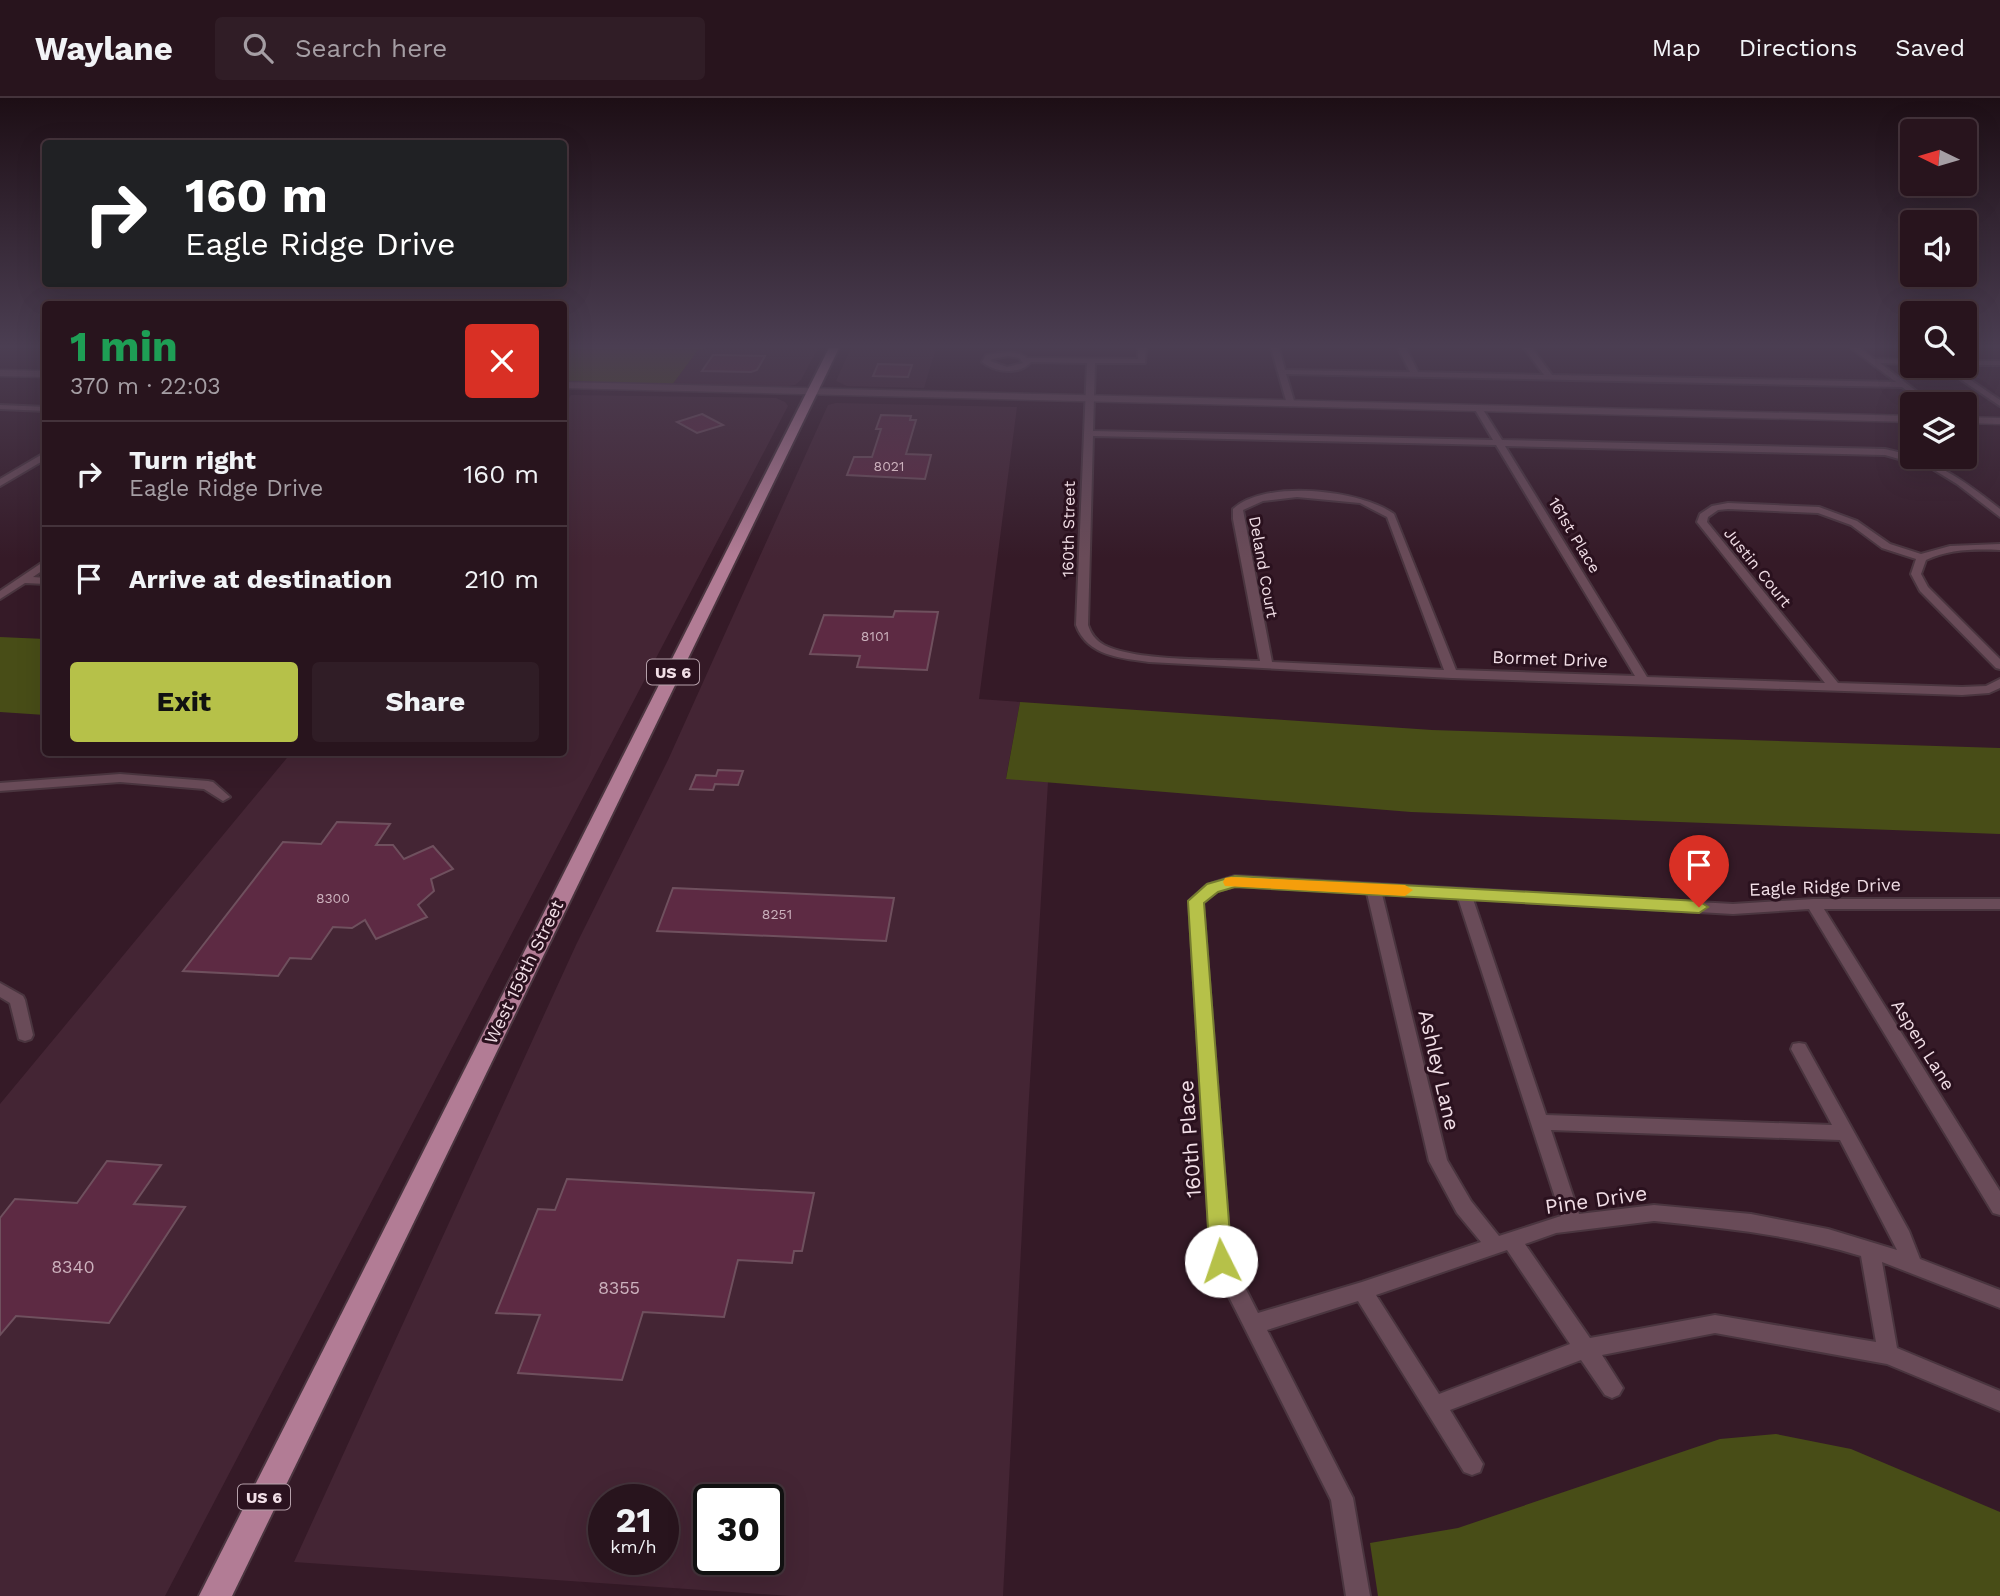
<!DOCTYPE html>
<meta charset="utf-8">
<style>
body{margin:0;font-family:"Work Sans",sans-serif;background:#301d26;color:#f1f3f6;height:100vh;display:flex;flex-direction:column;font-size:26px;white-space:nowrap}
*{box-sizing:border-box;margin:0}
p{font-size:23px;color:#a59ea4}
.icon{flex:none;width:38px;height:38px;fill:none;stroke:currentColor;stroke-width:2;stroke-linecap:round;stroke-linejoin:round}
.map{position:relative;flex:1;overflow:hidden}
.drawer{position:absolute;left:42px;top:203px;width:525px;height:455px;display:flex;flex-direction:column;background:#28141d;border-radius:7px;box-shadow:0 7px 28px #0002,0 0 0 2px #44333b}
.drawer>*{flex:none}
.hud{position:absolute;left:42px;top:42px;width:525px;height:147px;border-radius:7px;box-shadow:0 7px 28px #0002,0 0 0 2px #44333b;background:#202124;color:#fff;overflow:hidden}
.needle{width:46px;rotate:275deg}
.controls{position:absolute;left:1900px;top:21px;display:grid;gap:14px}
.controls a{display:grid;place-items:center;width:77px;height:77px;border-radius:7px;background:#28141d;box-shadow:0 7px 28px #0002,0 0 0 2px #44333b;font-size:35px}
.speed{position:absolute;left:588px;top:1386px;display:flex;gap:14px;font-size:35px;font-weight:700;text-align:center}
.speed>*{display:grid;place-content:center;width:91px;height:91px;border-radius:50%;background:#28141d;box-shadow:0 7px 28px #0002,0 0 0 2px #44333b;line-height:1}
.speed small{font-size:18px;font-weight:400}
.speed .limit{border:4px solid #111;border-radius:10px;background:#fff;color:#111}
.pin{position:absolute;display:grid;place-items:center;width:60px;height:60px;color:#fff;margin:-72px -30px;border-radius:50% 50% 50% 0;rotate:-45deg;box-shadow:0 0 7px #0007}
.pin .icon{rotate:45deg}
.me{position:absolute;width:77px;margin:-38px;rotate:356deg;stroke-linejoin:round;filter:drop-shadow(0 0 5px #0008)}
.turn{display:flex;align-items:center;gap:24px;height:147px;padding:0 28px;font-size:32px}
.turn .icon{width:91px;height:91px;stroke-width:2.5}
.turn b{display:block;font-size:49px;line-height:60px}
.round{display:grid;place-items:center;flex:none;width:74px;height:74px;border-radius:7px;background:#301d26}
.summary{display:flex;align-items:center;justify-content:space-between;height:119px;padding:0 28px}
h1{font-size:42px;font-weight:700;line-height:52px;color:#1e9e55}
.primary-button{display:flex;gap:14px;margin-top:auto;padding:14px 28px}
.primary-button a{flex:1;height:80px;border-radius:7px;background:#b6c149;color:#111;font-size:28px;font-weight:700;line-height:80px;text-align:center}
.primary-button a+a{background:#301d26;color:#f1f3f6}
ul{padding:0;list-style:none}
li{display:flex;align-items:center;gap:21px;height:105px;padding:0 28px;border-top:2px solid #44333b}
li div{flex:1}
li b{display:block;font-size:26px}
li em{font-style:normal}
header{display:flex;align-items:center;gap:42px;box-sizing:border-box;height:98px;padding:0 35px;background:#28141d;border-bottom:2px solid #44333b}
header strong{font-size:33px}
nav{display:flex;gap:38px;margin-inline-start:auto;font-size:24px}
.search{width:490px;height:63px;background:#301d26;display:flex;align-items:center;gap:18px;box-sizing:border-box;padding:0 24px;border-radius:7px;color:#a59ea4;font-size:26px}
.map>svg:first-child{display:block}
.built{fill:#442534;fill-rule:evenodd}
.green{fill:#484d17}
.building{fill:#5d2a43;stroke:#6f505e;stroke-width:2}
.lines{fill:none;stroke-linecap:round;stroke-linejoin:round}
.minor-casing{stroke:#4a353f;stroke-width:4}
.tertiary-casing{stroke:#4a353f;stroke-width:3}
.primary-casing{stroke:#4a353f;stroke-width:4}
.minor{fill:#694b58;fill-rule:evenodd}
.tertiary{fill:#694b58;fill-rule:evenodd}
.primary{fill:#b27c95;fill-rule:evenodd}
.route{fill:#b6c149;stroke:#767d2f;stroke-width:2}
.slow{fill:#f59e0b}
.labels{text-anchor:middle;stroke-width:6;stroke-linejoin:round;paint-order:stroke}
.number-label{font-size:14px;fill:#ccb1bd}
.far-street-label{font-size:16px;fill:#f1dee6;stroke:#2a111e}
.shield{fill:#2a111e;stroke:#b5a0aa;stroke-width:2}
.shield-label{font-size:16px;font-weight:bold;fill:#f1dee6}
.street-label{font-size:18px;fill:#f1dee6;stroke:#2a111e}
.near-number-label{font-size:18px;fill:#ccb1bd}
.near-street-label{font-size:21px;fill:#f1dee6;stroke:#2a111e}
</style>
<header>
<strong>Waylane</strong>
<div class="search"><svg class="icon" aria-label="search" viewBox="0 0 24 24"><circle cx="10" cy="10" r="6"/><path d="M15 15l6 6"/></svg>Search here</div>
<nav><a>Map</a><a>Directions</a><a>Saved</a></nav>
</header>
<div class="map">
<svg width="2000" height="1498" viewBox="0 0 2000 1498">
<rect width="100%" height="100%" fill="#351a27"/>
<g class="built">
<path d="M 707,250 L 818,250 L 801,282 L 795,287 L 782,289 L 672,287 L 698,252 Z"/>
<path d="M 851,250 L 936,250 L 924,290 L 847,288 L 836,283 Z"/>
<path d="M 571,297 L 776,300 L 785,304 L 788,308 L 165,1498 L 0,1498 L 0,1006 L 291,655 L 564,654 L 564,306 Z"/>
<path d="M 836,305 L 1017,309 L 979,601 L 1020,604 L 1006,680 L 1048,684 L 1028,1016 L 1003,1498 L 791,1498 L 294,1464 L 576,847 L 668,662 L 828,307 ZM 604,1402 L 663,1402 L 663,1461 L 604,1461 ZM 709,1402 L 768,1402 L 768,1461 L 709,1461 Z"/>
</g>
<g class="green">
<path d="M 564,250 L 707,250 L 698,252 L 672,287 L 564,283 Z"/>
<path d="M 0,539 L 45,541 L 45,617 L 0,614 Z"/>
<path d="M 1020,604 L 1432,632 L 2000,650 L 2000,736 L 1411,714 L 1006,681 Z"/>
<path d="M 1776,1336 L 1851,1351 L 2000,1414 L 2000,1498 L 1378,1498 L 1370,1445 L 1458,1430 L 1720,1341 Z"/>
</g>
<g class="building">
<path d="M 713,257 L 718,257 L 765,258 L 757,272 L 751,274 L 702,273 Z"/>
<path d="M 878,266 L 912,267 L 908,279 L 873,278 Z"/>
<path d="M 702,316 L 723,327 L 697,335 L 677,324 Z"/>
<path d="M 881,317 L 911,318 L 910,322 L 916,322 L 906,356 L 931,357 L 925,381 L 847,377 L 854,359 L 872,359 L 881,331 L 876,331 Z"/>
<path d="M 895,513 L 938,514 L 927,572 L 857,569 L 860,558 L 810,556 L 824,517 L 893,519 Z"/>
<path d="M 718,672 L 743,673 L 738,687 L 715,686 L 713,692 L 690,691 L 696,677 L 716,678 Z"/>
<path d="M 337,724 L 390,726 L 376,747 L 393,747 L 404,761 L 433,748 L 453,771 L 431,781 L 434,793 L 418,807 L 427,819 L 376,841 L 365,822 L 352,830 L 333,829 L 311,861 L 290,860 L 278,878 L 183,873 L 283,744 L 321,746 Z"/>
<path d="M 673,790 L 894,800 L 886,843 L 657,833 Z"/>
<path d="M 107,1063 L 161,1067 L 134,1106 L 185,1109 L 109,1225 L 16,1218 L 0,1237 L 0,1120 L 15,1101 L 77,1105 Z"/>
<path d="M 567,1081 L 814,1095 L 802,1153 L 794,1153 L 792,1165 L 738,1162 L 724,1219 L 643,1214 L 622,1282 L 518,1275 L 540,1217 L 496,1215 L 538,1111 L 555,1112 Z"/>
</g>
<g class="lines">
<defs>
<g id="minor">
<path d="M 1138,250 L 1146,250 L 1145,265 L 1095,265 L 1093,333 L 1493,342 L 1474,310 L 1478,308 L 1482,310 L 1502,342 L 1885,351 C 1934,361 1961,380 2000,411 L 2000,419 L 1957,386 L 1931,370 L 1885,357 L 1505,348 L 1647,579 L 1825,585 L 1697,424 L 1700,416 L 1712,408 L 1728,405 L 1819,409 L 1857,423 L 1890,446 L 1921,456 L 1950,448 L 2000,446 L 2000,452 C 1974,451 1950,451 1926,462 L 1921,476 L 1928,489 L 2000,561 L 2000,571 L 1996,570 L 1920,493 L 1911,476 L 1916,461 L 1882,450 L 1851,427 L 1818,415 L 1728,411 L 1718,412 L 1708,419 L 1707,424 L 1838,585 L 1962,589 L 1986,588 L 2000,581 L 2000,590 L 1989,595 L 1962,597 L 1452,580 L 1149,564 C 1121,560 1087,558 1076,527 L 1087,265 L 1031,264 C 1020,277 996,275 982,264 L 986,257 C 1000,255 1016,251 1027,260 L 1138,261 ZM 1008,258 L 1019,260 L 1023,265 L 1007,269 L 990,263 L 992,261 ZM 1093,338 L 1496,347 L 1635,578 L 1456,572 L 1394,416 C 1361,392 1265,381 1233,411 L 1233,421 L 1260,563 C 1222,561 1137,564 1104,547 C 1095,542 1091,536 1088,527 ZM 1297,399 L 1360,405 L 1387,419 L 1444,572 L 1272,564 L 1243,412 L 1263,403 Z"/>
<path d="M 1271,250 L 1279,250 L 1285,272 L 1410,274 L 1398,250 L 1406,250 L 1418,274 L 1544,277 L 1524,250 L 1532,250 L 1552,277 L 1896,284 L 1851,250 L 1860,250 L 1874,261 L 1913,262 L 1913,266 L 1880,265 L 1933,306 L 1924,306 L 1902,289 L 1286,276 L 1295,306 L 1291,308 L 1287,306 Z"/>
<rect x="1965" y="263" width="35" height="4"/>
<path d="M 1941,268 L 1950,268 L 2000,302 L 2000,308 Z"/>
<path d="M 0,307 L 46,309 L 46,313 L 0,311 Z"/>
<path d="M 46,354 L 46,361 L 0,388 L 0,381 Z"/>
<path d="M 46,462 L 46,470 L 33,479 L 46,480 L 46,486 L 25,485 L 0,501 L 0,493 Z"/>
<path d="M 120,676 L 208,683 L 213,684 L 230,699 L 223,703 L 204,691 L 120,684 L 0,693 L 0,685 Z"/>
<path d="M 1235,778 L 1733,806 L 1813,801 L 2000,801 L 2000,811 L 1824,811 L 2000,1093 L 2000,1117 L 1993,1115 L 1809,811 L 1733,816 L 1473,801 L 1546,1017 L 1832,1027 L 1791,951 L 1793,946 L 1799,945 L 1805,946 L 1909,1133 L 1920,1161 L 2000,1192 L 2000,1210 L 1882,1164 L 1897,1250 L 2000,1293 L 2000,1313 L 1887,1266 L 1715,1235 L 1602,1257 L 1623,1290 L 1619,1297 L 1612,1300 L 1605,1297 L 1581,1262 L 1450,1312 L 1483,1366 L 1480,1374 L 1472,1377 L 1464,1374 L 1358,1203 L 1267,1232 L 1353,1400 L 1370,1498 L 1346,1498 L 1331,1402 L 1211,1163 L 1189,803 L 1207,787 ZM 1235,788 L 1367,795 L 1429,1063 L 1457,1115 L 1481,1144 L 1362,1184 L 1258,1215 L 1231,1162 L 1203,805 L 1217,793 ZM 1382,796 L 1458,800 L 1561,1118 L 1499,1138 L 1471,1103 L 1447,1062 ZM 1551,1032 L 1840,1042 L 1897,1152 L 1828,1131 L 1751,1116 L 1654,1107 L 1579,1116 ZM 1654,1123 C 1725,1130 1793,1137 1861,1158 L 1876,1244 L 1715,1217 L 1590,1240 L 1525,1146 L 1556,1135 ZM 1507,1152 L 1570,1246 L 1439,1296 L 1376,1197 Z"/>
<path d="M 0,885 L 23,898 L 25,902 L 33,937 L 31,941 L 25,943 L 19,941 L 10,905 L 0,899 Z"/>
</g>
<g id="tertiary">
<path d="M 0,272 L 46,273 L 46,279 L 0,278 Z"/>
<path d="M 564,284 L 1913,318 L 1913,324 L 564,290 Z"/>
<path d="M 1965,319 L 2000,320 L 2000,326 L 1965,325 Z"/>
</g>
<path id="primary" d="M 829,250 L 839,250 L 232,1498 L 199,1498 Z"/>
</defs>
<use href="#minor" class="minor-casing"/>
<use href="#tertiary" class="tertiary-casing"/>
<use href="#primary" class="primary-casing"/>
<use href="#minor" class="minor"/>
<use href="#tertiary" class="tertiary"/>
<use href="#primary" class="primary"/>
</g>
<linearGradient id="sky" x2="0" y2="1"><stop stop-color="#1d0e15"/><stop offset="0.54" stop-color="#4b3e52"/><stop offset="1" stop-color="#4b3e52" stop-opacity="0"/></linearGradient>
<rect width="2000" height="460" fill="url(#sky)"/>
<path class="route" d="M 1235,778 L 1699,803 L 1708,809 L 1699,815 L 1235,789 L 1218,794 L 1204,805 L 1232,1163 L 1228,1169 L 1221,1172 L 1213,1169 L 1210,1163 L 1188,803 L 1207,786 Z"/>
<path class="slow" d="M 1231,779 L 1405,787 L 1413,792 L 1405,798 L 1225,788 L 1223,784 L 1225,780 Z"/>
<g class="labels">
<g class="number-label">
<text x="889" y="373">8021</text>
<text x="875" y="543">8101</text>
<text x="333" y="805">8300</text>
<text x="777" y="821">8251</text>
</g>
<g class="far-street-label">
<text transform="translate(1068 431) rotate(-89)" y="6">160th Street</text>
<text transform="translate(1575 437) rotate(59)" y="6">161st Place</text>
<text transform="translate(1264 469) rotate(80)" y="6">Deland Court</text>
<text transform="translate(1758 469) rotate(51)" y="6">Justin Court</text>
</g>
<g class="shield">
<rect x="647" y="561.5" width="52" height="25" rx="5"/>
<rect x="238" y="1386.5" width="52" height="25" rx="5"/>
</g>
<g class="shield-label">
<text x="673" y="580">US 6</text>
<text x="264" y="1405">US 6</text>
</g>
<g class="street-label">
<text transform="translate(1550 561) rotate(2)" y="6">Bormet Drive</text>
<text transform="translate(1825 789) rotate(-2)" y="6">Eagle Ridge Drive</text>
<text transform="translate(524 874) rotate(-64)" y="6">West 159th Street</text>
<text transform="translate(1923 947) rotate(58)" y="6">Aspen Lane</text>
</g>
<g class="near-number-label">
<text x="73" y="1175">8340</text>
<text x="619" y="1196">8355</text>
</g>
<g class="near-street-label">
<text transform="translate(1439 972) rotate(77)" y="7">Ashley Lane</text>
<text transform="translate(1190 1041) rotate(-94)" y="7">160th Place</text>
<text transform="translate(1596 1102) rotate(-8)" y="7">Pine Drive</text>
</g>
</g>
</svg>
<div class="controls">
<a><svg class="needle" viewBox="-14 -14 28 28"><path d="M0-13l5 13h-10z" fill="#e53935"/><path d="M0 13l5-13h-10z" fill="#a59ea4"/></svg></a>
<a><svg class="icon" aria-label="sound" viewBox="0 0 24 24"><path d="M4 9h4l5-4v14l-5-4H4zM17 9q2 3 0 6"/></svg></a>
<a><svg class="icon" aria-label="search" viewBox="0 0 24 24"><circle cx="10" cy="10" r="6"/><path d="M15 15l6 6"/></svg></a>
<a><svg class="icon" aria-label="layers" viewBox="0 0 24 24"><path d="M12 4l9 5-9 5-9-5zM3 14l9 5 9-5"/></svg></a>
</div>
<div class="speed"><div>21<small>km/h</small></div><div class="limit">30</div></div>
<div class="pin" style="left:1699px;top:809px;background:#d93025"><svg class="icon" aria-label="arrive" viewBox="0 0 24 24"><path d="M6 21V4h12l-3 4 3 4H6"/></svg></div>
<svg class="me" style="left:1221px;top:1163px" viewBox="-20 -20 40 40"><circle r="19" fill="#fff"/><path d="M0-13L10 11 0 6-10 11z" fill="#b6c149"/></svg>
<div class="hud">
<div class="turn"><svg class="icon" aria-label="right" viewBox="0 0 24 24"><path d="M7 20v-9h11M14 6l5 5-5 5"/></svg><div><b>160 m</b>Eagle Ridge Drive</div></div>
</div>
<section class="drawer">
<div class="summary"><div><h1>1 min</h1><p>370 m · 22:03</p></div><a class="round" style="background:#d93025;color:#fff"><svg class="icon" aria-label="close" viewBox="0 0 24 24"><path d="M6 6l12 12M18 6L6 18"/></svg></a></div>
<ul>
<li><svg class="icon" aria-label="right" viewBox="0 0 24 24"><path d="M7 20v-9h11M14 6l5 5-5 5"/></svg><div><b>Turn right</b><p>Eagle Ridge Drive</p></div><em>160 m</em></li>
<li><svg class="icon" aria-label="arrive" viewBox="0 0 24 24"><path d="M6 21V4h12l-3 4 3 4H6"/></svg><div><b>Arrive at destination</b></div><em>210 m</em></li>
</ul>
<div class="primary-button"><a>Exit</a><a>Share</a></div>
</section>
</div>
